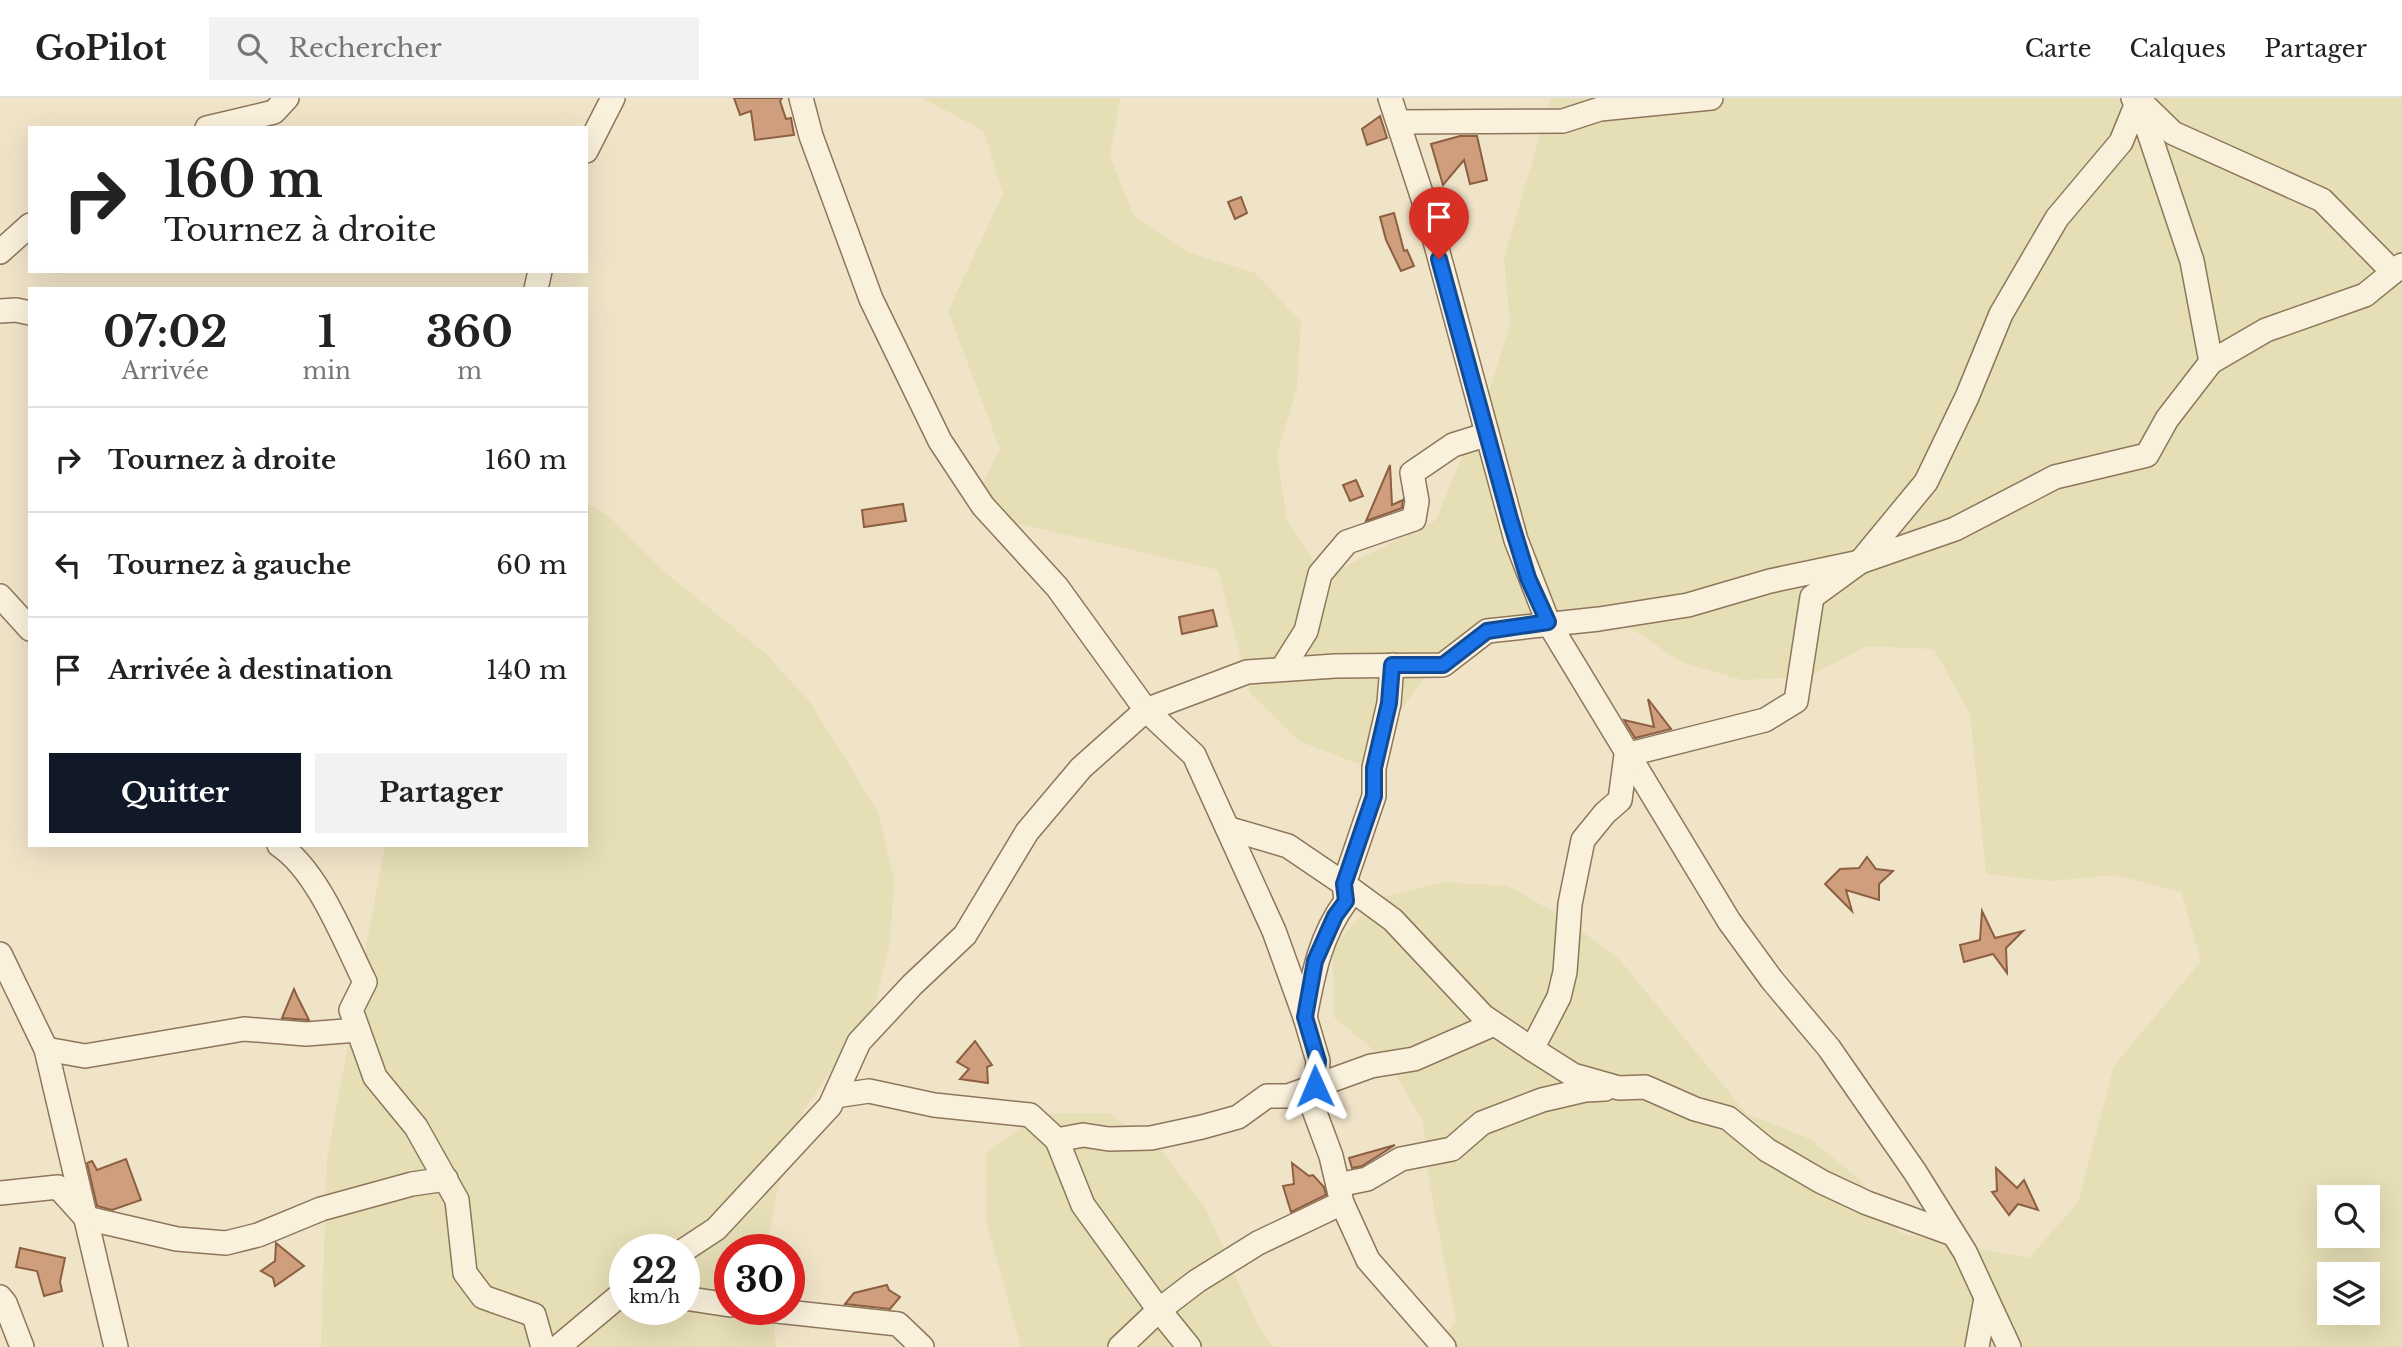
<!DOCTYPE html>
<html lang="fr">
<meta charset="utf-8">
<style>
body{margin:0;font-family:"Libre Baskerville",serif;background:#f2f2f2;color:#222;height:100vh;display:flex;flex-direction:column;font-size:26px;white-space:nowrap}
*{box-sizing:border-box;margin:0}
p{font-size:23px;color:#767676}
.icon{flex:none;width:38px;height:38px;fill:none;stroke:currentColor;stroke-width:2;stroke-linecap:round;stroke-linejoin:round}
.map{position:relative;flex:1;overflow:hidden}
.drawer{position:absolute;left:28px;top:189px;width:560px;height:560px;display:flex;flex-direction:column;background:#fff;border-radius:0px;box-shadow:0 7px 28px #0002}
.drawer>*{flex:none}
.banner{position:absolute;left:28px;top:28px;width:560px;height:147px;border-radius:0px;box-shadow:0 7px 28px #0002;background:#fff;color:#222;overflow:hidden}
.fabs{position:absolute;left:2317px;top:1087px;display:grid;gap:14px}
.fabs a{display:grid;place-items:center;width:63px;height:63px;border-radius:0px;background:#fff;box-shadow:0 7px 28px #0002;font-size:35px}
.speed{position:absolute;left:609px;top:1136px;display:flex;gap:14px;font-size:35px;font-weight:700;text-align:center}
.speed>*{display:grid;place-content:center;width:91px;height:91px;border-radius:50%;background:#fff;box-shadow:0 7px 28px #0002;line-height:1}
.speed small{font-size:18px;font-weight:400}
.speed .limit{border:10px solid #d22;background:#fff;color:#111}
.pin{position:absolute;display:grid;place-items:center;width:60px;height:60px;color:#fff;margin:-72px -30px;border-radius:50% 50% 50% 0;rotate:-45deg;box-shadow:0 0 7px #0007}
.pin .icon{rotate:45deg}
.me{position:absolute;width:77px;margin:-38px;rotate:359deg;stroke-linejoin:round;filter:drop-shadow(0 0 5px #0008)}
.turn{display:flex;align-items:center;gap:24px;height:147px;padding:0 21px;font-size:32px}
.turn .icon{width:91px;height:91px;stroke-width:2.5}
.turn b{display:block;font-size:49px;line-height:60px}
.eta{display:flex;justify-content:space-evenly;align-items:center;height:119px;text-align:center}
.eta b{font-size:42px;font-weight:800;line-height:49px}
.action{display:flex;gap:14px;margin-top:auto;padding:14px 21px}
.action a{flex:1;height:80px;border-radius:0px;background:#111827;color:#fff;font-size:28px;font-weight:800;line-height:80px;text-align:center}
.action a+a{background:#f2f2f2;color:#222}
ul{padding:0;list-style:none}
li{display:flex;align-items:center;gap:21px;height:105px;padding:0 21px;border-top:2px solid #e0e0e0}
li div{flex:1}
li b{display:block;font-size:26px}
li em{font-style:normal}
header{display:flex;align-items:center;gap:42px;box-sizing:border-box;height:98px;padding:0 35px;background:#fff;border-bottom:2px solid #e0e0e0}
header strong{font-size:33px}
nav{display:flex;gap:38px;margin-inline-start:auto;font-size:24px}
.search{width:490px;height:63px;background:#f2f2f2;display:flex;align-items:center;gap:18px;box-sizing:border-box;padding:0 24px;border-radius:0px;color:#767676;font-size:26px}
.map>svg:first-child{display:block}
.farmland{fill:#e6deb5;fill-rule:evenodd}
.building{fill:#cf9f7d;stroke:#8d5f41;stroke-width:2}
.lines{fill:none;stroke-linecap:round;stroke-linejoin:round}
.minor-casing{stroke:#8d765c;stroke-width:26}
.minor{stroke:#faf1dc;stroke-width:23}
.route-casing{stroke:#114b97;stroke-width:18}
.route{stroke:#1a73e8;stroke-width:12}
</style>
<header>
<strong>GoPilot</strong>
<div class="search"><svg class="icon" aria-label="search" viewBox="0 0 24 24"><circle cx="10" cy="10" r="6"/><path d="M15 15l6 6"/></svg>Rechercher</div>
<nav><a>Carte</a><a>Calques</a><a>Partager</a></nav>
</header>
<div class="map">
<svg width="2402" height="1249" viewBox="0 0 2402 1249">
<rect width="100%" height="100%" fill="#f0e4c8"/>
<g class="farmland">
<path d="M 922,0 L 1120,0 L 1110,58 L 1134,118 L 1190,155 L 1255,175 L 1301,224 L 1297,289 L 1277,357 L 1287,422 L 1324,479 L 1436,422 L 1490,291 L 1510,226 L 1504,160 L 1551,0 L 2402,0 L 2402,1249 L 1438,1249 L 1456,1222 L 1430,1089 L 1423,1023 L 1389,965 L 1334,919 L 1333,848 L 1378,800 L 1444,784 L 1508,788 L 1566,821 L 1619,861 L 1747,1016 L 1810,1041 L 1860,1082 L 1900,1135 L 2029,1160 L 2078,1104 L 2114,968 L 2201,863 L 2181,794 L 2116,777 L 2051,783 L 1986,776 L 1970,616 L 1934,551 L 1867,548 L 1808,579 L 1742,582 L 1681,564 L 1613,518 L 1502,539 L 1440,558 L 1361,667 L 1299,643 L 1250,595 L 1218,472 L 990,419 L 975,402 L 1000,351 L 948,213 L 1003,96 L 984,33 ZM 2329,1099 L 2368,1099 L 2368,1138 L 2329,1138 ZM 2329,1176 L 2368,1176 L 2368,1214 L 2329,1214 Z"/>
<path d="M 586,404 L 611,420 L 661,471 L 765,555 L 810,604 L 878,714 L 894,781 L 890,845 L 875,906 L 803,1014 L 780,1080 L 768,1140 L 768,1151 L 730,1152 L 730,1211 L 773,1211 L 776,1249 L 321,1249 L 327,1061 L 385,747 L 586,747 ZM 625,1152 L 684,1152 L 684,1211 L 625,1211 Z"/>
<path d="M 1109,1015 L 1161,1052 L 1206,1111 L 1258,1228 L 1274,1249 L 1021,1249 L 987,1126 L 986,1055 L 1039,1016 Z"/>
</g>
<g class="building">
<path d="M 734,0 L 782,0 L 780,3 L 786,21 L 791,20 L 794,37 L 755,42 L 751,13 L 740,17 Z"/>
<path d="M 1380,18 L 1387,40 L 1367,47 L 1362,31 Z"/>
<path d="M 1460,38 L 1477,38 L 1487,82 L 1470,86 L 1464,62 L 1443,87 L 1431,46 Z"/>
<path d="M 1241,99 L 1247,115 L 1235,121 L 1228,104 Z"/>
<path d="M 1394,115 L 1404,153 L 1407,152 L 1414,168 L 1401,173 L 1386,142 L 1380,119 Z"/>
<path d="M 1390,367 L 1392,407 L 1403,402 L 1402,410 L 1366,423 Z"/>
<path d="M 1356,382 L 1363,398 L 1350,403 L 1343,387 Z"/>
<path d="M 903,406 L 906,423 L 864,429 L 862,412 Z"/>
<path d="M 1213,512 L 1217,528 L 1182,536 L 1179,519 Z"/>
<path d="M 1648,601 L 1671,631 L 1635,640 L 1624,622 L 1654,629 Z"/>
<path d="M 1867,759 L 1876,771 L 1893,773 L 1879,786 L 1879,802 L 1846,792 L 1852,813 L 1825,786 L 1840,771 L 1859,770 Z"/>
<path d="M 1982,813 L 1995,840 L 2023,833 L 2006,850 L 2007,875 L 1993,856 L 1964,864 L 1960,847 L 1980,842 Z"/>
<path d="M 294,891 L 297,898 L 309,922 L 282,920 Z"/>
<path d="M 975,943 L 992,967 L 987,969 L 988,985 L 960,981 L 969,971 L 957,964 Z"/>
<path d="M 1395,1047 L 1362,1068 L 1352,1070 L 1349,1060 Z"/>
<path d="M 126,1061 L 141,1102 L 112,1112 L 97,1108 L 87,1065 L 92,1063 L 97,1072 Z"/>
<path d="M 1292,1065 L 1309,1078 L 1313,1077 L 1324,1089 L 1326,1097 L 1291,1114 L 1283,1088 L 1294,1086 Z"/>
<path d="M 1996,1070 L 2017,1090 L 2024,1082 L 2038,1112 L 2018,1106 L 2009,1117 L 1992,1094 L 1997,1093 Z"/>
<path d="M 276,1145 L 304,1168 L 275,1188 L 273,1180 L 261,1173 L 275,1163 Z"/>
<path d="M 20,1150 L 65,1160 L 60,1184 L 62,1193 L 44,1198 L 37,1173 L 16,1169 Z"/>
<path d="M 887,1187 L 889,1192 L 900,1199 L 890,1211 L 845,1206 L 854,1195 Z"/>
</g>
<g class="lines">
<defs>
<g id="minor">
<path d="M 801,0 L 811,38 L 871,201 L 940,343 L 983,408 L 1057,489 L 1146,612 L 1194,657 L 1274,833 L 1305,919 L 1318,963 L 1314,1012 L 1331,1058 L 1342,1105 L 1258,1145 L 1197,1183 L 1159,1212 L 1083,1107 L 1057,1042 L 1030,1017 L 934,1007 L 869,993 L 835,998"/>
<path d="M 1390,0 L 1426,110 L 1516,442 L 1548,524 L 1729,823 L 1772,882 L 1829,950 L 1915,1074 L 1965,1154 L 2009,1249"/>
<path d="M 2133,0 L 2138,1 L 2173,35 L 2322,102 L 2393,174"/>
<path d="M 2140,8 L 2192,163 L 2211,264"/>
<path d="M 1399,24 L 1563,23 L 1600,11 L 1711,0"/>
<path d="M 207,30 L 274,14 L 287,0"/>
<path d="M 586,53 L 613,0"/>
<path d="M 0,154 L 30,127"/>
<path d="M 536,191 L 540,173"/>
<path d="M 0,213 L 16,212 L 30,215"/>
<path d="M 0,498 L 30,531"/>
<path d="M 1282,571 L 1306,533 L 1320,476 L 1347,444 L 1414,421 L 1417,403 L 1412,375 L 1453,347 L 1485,337"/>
<path d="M 1230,731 L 1288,748 L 1344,786 L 1393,822 L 1483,918 L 1532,951"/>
<path d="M 279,747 C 318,773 344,842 365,884 L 351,912 L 375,979 L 416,1029 L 457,1102 L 465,1175 L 483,1199 L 534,1217 L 543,1249"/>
<path d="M 0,856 L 46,951 L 116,1249"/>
<path d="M 1305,919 C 1313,877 1320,838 1346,803 L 1344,786 L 1374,698 L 1374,670 L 1389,605 L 1392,567"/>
<path d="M 46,951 L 85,958 L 244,931 L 306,936 L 358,932"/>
<path d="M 1057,1042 L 1083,1037 L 1109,1041 L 1151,1040 L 1202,1029 L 1238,1019 L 1267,998 L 1288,998 L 1371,968 L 1414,961 L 1494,926"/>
<path d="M 1338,1087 L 1367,1081 L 1401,1061 L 1452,1051 L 1482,1025 L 1542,1002 L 1585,992 L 1605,991"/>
<path d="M 0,1095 L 58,1089 L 86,1120 L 177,1141 L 226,1145 L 258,1137 L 321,1111 L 412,1086 L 446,1081"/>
<path d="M 1342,1105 L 1368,1162 L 1444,1249"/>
<path d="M 1953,1136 L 1867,1105 L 1822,1084 L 1767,1052 L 1728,1020 L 1695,1011 L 1645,989 L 1619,990 L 1573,977 L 1532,951 L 1559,899 L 1565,874 L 1570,806 L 1583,742 L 1605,715 L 1620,702 L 1626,657 L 1765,622 L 1796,603 L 1812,499 L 1860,464 L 1926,384 L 1967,299 L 2001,216 L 2057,120 L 2121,44 L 2139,0"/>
<path d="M 684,1152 L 716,1131 L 830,1008 L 859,944 L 912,887 L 965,837 L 1027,734 L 1081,670 L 1146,612 L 1247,574 L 1335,568 L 1443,567 L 1487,533 L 1599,521 L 1688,507 L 1770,483 L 1860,464 L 1955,431 L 2055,379 L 2147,357 L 2167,321 L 2211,264 L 2266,232 L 2365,197 L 2402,167"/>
<path d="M 0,1199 L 5,1205 L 22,1249"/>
<path d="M 684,1200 L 730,1207"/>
<path d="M 758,1211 L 898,1226 L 922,1249"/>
<path d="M 558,1249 L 625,1193"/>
<path d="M 1120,1249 L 1159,1212 L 1189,1249"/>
<path d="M 1977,1249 L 1986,1200"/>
</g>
</defs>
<use href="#minor" class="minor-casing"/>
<use href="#minor" class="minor"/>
</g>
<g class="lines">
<defs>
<path id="route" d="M 1315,988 L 1318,963 L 1305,919 L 1315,863 L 1335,818 L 1346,803 L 1344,786 L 1374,698 L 1374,670 L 1389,605 L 1392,567 L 1443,567 L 1487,533 L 1548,524 L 1528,480 L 1510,421 L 1439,161"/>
</defs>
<use href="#route" class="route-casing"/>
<use href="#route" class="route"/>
</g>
</svg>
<div class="fabs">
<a><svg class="icon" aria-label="search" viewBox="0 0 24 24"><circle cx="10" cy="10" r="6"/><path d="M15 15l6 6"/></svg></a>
<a><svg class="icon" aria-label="layers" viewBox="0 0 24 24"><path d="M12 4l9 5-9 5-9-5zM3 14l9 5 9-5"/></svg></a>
</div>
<div class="speed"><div>22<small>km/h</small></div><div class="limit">30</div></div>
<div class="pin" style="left:1439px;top:161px;background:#d93025"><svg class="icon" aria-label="arrive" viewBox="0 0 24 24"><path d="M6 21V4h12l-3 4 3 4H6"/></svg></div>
<svg class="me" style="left:1315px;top:988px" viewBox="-20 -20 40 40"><path d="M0-17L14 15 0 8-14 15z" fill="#1a73e8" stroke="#fff" stroke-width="4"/></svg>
<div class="banner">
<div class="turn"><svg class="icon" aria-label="right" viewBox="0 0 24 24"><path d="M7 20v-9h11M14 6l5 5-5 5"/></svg><div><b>160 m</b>Tournez à droite</div></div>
</div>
<section class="drawer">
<div class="eta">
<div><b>07:02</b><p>Arrivée</p></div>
<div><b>1</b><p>min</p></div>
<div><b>360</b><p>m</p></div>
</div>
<ul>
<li><svg class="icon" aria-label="right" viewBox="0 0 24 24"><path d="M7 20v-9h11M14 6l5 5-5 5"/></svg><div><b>Tournez à droite</b></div><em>160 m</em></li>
<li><svg class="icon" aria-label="left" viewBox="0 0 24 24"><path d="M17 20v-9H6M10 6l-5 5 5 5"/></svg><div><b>Tournez à gauche</b></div><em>60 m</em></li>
<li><svg class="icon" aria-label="arrive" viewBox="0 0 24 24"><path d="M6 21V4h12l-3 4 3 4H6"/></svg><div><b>Arrivée à destination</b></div><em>140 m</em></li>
</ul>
<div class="action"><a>Quitter</a><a>Partager</a></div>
</section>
</div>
